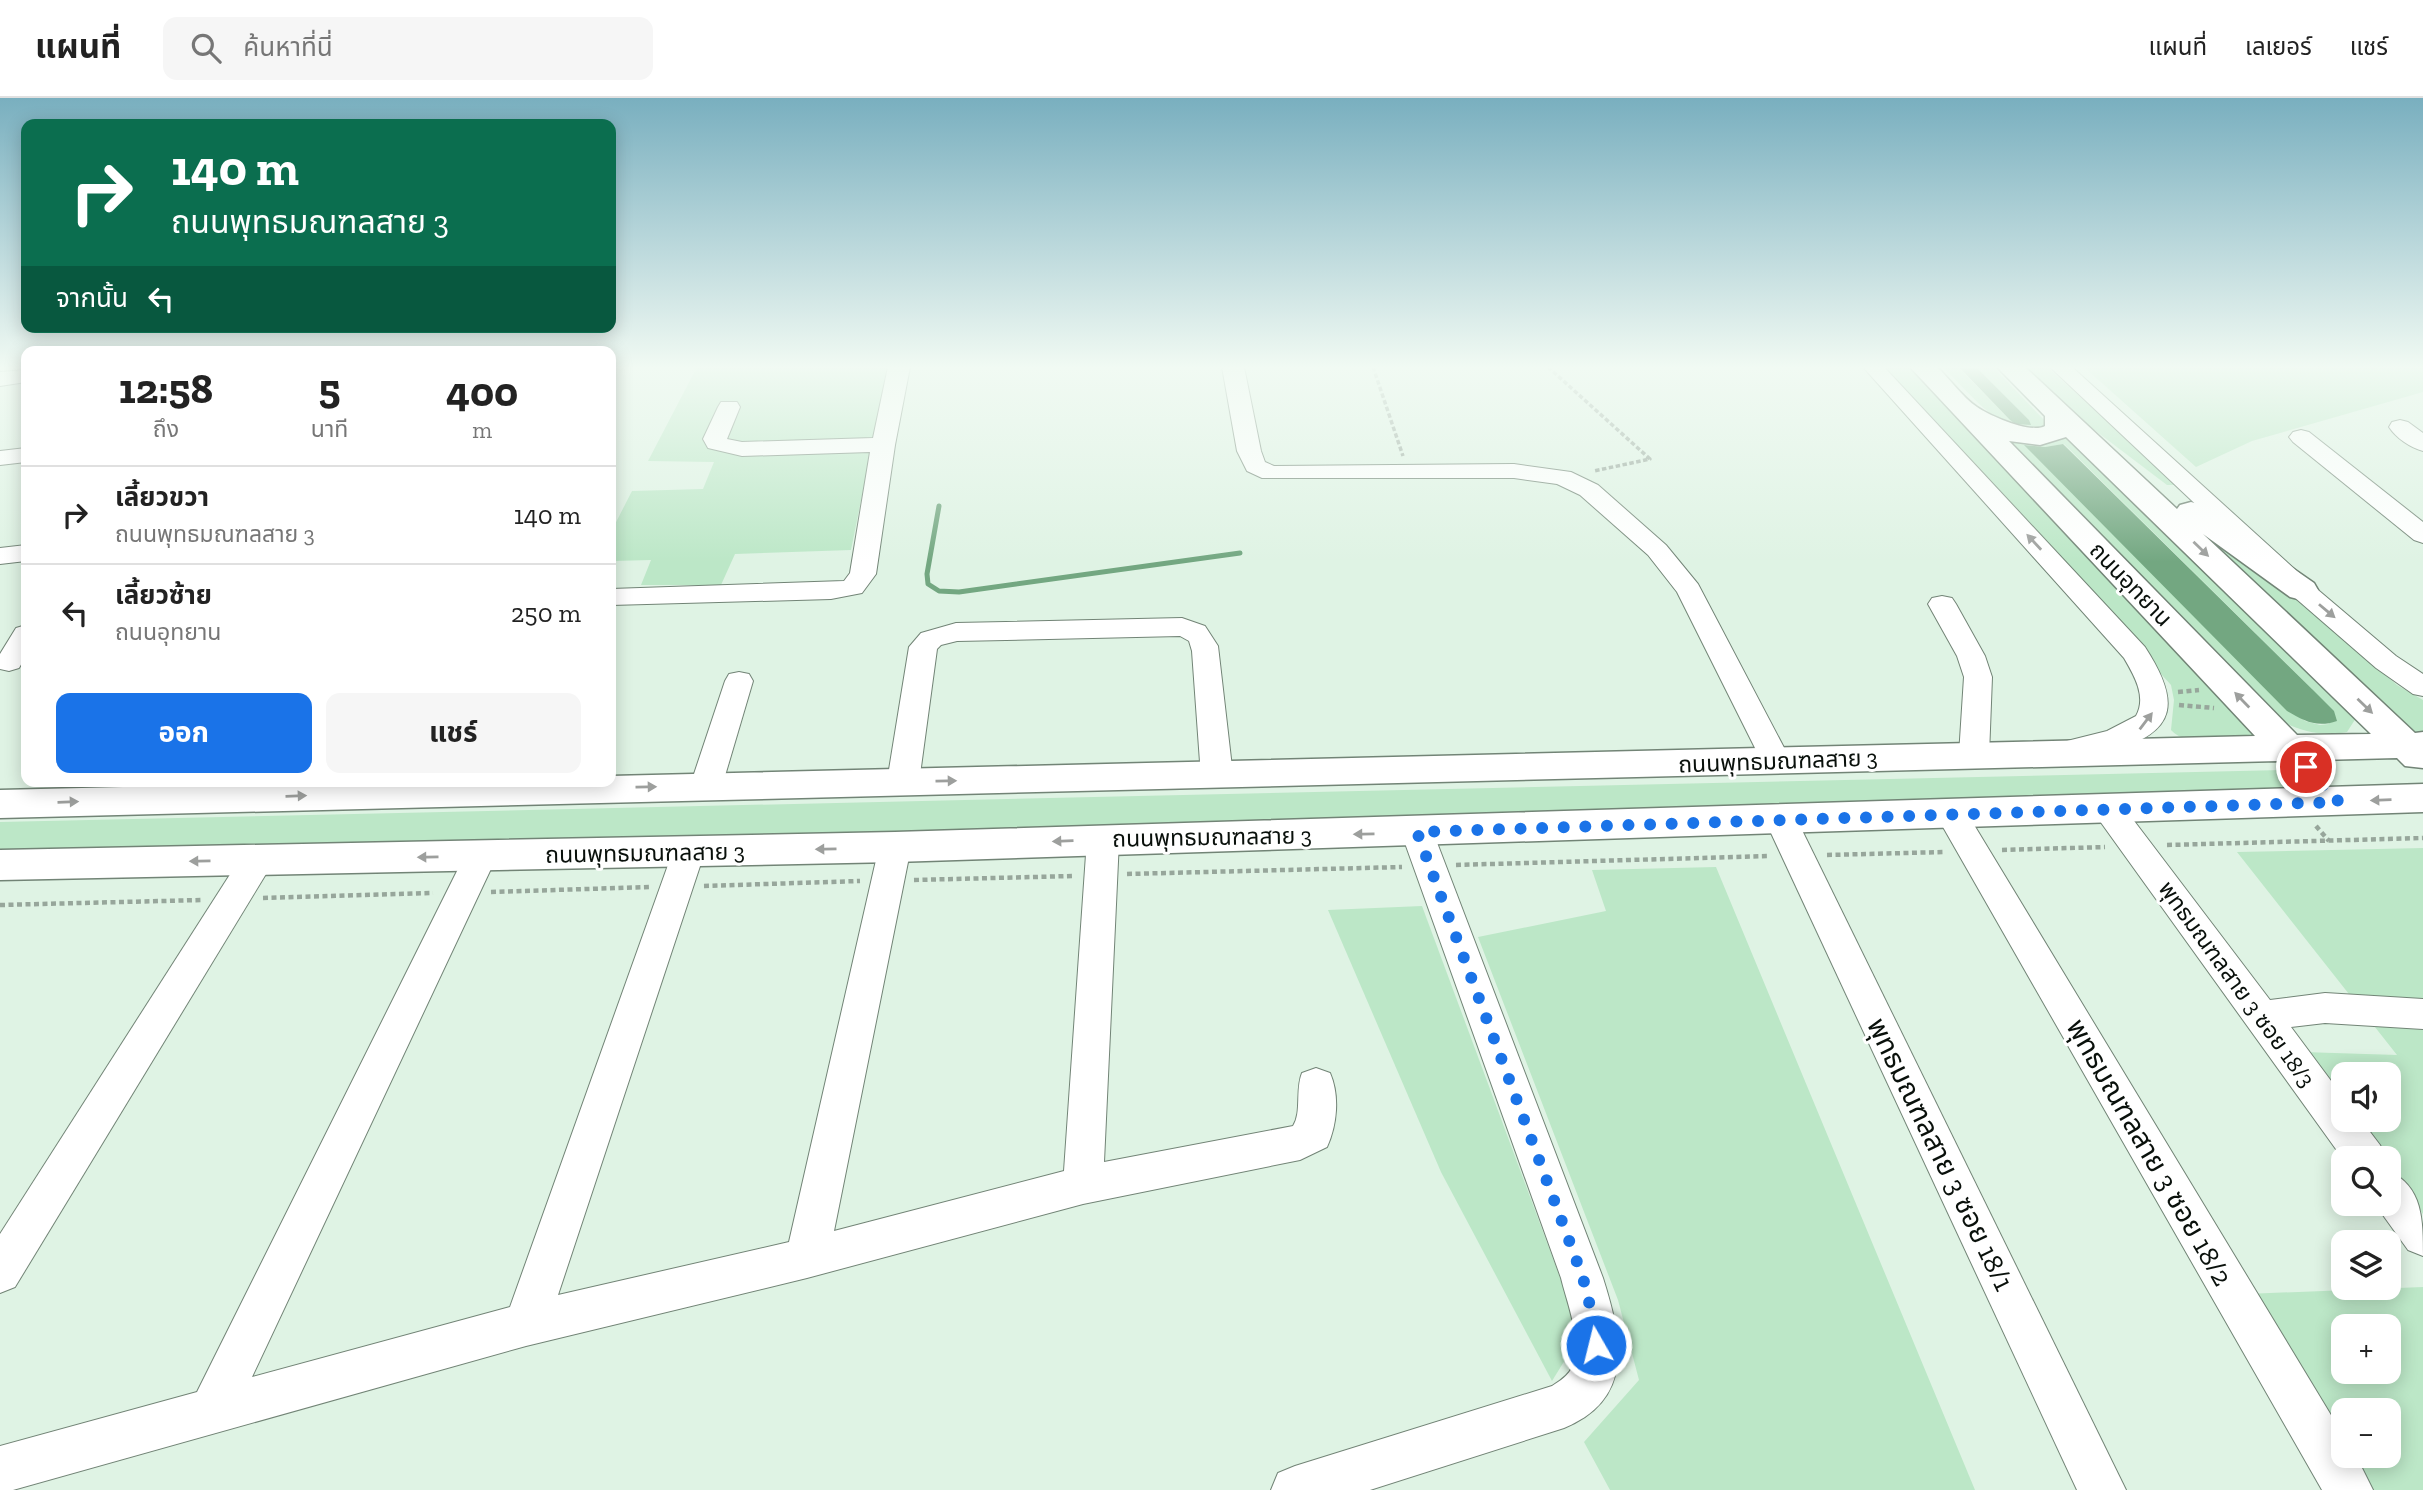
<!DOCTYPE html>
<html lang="th">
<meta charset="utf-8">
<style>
body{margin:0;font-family:"Zilla Slab","Noto Sans Thai",serif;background:#f6f6f6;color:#222;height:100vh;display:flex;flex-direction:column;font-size:26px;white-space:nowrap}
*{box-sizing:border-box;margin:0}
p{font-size:23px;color:#767676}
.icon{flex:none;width:38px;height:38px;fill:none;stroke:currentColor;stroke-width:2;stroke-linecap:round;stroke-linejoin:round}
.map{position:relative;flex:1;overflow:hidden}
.drawer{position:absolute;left:21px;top:248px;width:595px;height:441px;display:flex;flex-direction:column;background:#fff;border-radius:14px;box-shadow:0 4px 18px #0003}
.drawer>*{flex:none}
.top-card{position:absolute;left:21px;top:21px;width:595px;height:214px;border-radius:14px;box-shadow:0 4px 18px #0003;background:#0b6e4f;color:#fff;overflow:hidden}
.controls{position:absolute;left:2331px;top:964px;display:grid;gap:14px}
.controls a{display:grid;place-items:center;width:70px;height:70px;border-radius:14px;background:#fff;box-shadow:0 4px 18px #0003;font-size:35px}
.pin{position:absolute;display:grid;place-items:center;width:60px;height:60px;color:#fff;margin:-30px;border:4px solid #fff;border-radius:50%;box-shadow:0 2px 7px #0007}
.me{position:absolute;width:77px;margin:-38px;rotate:352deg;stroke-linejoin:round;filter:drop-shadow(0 0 5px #0008)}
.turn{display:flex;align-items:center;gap:24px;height:147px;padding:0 35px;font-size:32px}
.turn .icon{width:91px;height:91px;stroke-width:2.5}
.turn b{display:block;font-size:49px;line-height:60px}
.then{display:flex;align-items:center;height:66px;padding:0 35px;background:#0003;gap:14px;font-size:26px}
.eta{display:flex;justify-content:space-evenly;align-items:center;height:119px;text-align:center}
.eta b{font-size:42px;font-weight:700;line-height:49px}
.button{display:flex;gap:14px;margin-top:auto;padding:14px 35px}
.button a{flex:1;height:80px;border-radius:14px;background:#1a73e8;color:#fff;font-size:28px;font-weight:700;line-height:80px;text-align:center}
.button a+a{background:#f6f6f6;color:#222}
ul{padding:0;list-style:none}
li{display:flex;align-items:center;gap:21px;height:98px;padding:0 35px;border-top:2px solid #e0e0e0}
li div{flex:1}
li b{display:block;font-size:26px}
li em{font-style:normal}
header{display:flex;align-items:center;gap:42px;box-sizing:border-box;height:98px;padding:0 35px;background:#fff;border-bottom:2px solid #e0e0e0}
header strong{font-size:33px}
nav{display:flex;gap:38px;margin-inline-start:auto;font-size:24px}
.search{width:490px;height:63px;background:#f6f6f6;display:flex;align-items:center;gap:18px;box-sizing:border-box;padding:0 24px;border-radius:14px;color:#767676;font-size:26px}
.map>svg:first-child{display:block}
.green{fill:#bce7c7;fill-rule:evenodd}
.water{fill:#73a781}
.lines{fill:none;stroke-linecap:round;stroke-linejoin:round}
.stream{stroke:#73a781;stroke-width:5}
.minor-casing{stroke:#728476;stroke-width:2}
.major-casing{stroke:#728476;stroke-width:3}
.path-far1{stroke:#97a69b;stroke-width:3.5;stroke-dasharray:4.5 2.5;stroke-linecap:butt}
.path{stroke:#97a69b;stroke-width:4.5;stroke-dasharray:5 3.5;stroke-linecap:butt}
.minor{fill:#fff;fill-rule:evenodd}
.major{fill:#fff;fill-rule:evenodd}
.oneway{fill:#9d9f9d}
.route{stroke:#1a73e8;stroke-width:12;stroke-dasharray:0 21.6}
.labels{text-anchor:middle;stroke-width:6;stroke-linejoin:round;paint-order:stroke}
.street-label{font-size:23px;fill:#09100b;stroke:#fff}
.near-street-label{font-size:28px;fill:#09100b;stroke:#fff}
</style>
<header>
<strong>แผนที่</strong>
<div class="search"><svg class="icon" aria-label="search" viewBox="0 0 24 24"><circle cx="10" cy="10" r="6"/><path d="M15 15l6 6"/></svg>ค้นหาที่นี่</div>
<nav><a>แผนที่</a><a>เลเยอร์</a><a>แชร์</a></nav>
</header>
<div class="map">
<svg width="2423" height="1392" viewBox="0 0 2423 1392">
<rect width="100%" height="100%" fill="#dff3e4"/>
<g class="green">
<path d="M 697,269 L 888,269 L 851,452 L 735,456 L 721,487 L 641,487 L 651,462 L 611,463 L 611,434 L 632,393 L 703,391 L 714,364 L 648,363 Z"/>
<path d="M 1884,269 L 1909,269 L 2260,639 C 2237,641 2187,651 2171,632 L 2174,602 L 2171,587 Z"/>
<path d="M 1943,269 L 1958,269 L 2009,321 L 2029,322 L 1976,269 L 1993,269 L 2047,325 L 2042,332 C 2000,338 1970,295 1943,269 Z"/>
<path d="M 2024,269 L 2047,269 L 2178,387 L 2167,387 L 2076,318 Z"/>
<path d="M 2084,269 L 2423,269 L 2423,294 L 2252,343 L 2196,369 Z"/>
<path d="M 2064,332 L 2356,620 L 2347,634 C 2321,639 2297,633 2275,619 L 1997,333 ZM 2064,346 L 2312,591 L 2329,626 L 2320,627 L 2305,623 L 2025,347 L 2045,349 Z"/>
<path d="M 2194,429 L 2278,483 L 2397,587 L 2423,602 L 2423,639 L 2412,632 Z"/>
<path d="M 2283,672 L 2299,679 L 2306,688 L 2302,695 L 1642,719 L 0,757 L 0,724 Z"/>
<path d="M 2423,750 L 2423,1116 L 2389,1070 L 2389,1060 L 2382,1060 L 2353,1022 L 2389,1022 L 2389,976 L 2343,976 L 2343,1008 L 2303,954 L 2397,957 L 2237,754 Z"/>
<path d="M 1716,769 L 1975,1392 L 1610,1392 L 1584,1344 L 1639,1282 L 1618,1202 L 1478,839 L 1606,813 L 1592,772 Z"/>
<path d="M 1422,808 L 1581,1236 L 1552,1283 L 1441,1074 L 1328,812 Z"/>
<path d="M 2423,1189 L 2423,1392 L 2365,1392 L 2344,1358 L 2389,1358 L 2389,1312 L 2343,1312 L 2343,1356 L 2245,1196 ZM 2343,1228 L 2389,1228 L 2389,1274 L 2343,1274 Z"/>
</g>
<g class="water">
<path d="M 1959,269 L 1976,269 L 2029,322 L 2031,327 L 2015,326 L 2009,321 Z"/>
<path d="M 2063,346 L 2312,591 L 2334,613 L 2337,623 C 2317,630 2304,623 2287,613 L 2024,347 L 2045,349 Z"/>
</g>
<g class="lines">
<path class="stream" d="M 939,408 L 927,476 L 928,486 L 939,493 L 959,494 L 1240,455"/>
<defs>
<g id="minor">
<path d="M 888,269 L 910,269 L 895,347 L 876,476 L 862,495 L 831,501 L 611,507 L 611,491 L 844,483 L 850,475 L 870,354 L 742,358 L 708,350 L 703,341 L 718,309 L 721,304 L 737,304 L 740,309 L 727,341 L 742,344 L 873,340 Z"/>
<path d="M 1222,269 L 1244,269 L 1261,353 L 1265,364 L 1274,368 L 1514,366 L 1571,374 L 1598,387 L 1666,447 L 1698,486 L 1791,663 L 1787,670 L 1776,674 L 1765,670 L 1677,494 L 1648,457 L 1580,397 L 1557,386 L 1514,380 L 1262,380 L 1247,373 L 1237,353 Z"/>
<path d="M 1863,269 L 1884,269 L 2145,549 C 2180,603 2179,634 2111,653 C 2095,657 2080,663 2063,658 L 2059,651 L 2063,644 L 2107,633 L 2136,618 C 2147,599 2134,577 2124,560 Z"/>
<path d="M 2050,269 L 2072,269 L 2311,486 L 2396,558 L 2423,576 L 2423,598 L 2413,596 L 2376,570 L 2293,498 Z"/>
<path d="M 26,272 L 26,284 L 0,288 L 0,274 Z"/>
<path d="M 2400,322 L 2408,324 L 2423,335 L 2423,353 C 2411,350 2396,340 2389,329 L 2392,324 Z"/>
<path d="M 2301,332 L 2309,334 L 2423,424 L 2423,445 L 2414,442 L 2293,344 L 2289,339 L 2293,334 Z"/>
<path d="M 26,350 L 26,364 L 0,367 L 0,353 Z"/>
<path d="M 26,447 L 26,463 L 0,466 L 0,450 Z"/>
<path d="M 1942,498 L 1952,500 L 1956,506 L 1985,558 L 1992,579 L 1989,657 L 1985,664 L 1974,667 L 1963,664 L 1959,657 L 1964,579 L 1957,558 L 1928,506 L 1932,500 Z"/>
<path d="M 1182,520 L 1205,528 L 1218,548 L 1233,678 L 1228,686 L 1217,689 L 1206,686 L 1201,678 L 1192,553 L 1189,543 L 1180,538 L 957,543 L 941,547 L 937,551 L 919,684 L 914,692 L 903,695 L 892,692 L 887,684 L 909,549 L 921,535 L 956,525 Z"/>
<path d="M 26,527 C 27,543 28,557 19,570 L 9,573 L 0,571 L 0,556 L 16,530 Z"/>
<path d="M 739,574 L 749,576 L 753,583 L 722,688 L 717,696 L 706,699 L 695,696 L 690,688 L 725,583 L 729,576 Z"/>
<path d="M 2108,700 L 2119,703 L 2270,902 L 2325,895 L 2423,901 L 2423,931 L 2325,925 L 2291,929 L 2343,999 L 2343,1022 L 2361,1022 L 2380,1047 L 2386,1060 L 2343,1061 L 2097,719 L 2092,711 L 2097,703 Z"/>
<path d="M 1951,704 L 1962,707 L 2343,1337 L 2343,1358 L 2356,1358 L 2373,1392 L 2322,1392 L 1935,715 L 1940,707 Z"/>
<path d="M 1780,708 L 1791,712 L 1796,720 L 2126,1392 L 2077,1392 L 1764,720 L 1769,712 Z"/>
<path d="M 1417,722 L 1428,726 L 1433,734 L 1603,1180 C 1622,1240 1635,1301 1564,1330 L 1370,1392 L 1271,1392 L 1278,1375 L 1295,1368 L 1552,1288 C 1560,1283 1569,1277 1572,1269 C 1583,1243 1567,1205 1561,1180 L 1401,734 L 1406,726 Z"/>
<path d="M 1103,730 L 1115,734 L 1119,742 L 1104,1064 L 1293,1028 C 1302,1014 1295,992 1302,975 L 1316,970 L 1330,975 C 1340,998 1337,1027 1327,1049 L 1300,1062 L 1083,1106 L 807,1180 L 526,1248 L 13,1392 L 0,1392 L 0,1348 L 197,1294 L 469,749 L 481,746 L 493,749 L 497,758 L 252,1279 L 510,1209 L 673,753 L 677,744 L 689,741 L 701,744 L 705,753 L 558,1197 L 789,1144 L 879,749 L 883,740 L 895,737 L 907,740 L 911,749 L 834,1133 L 1064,1073 L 1087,742 L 1091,734 Z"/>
<path d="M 257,750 L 269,753 L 274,762 L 269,771 L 15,1189 L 0,1195 L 0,1136 L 245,753 Z"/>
<path d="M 2389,1073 C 2423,1089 2423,1122 2423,1158 L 2408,1152 L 2375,1106 L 2389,1106 Z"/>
</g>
<g id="major">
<path d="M 1910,269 L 1937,269 C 1950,281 1962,299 1977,309 C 1990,318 2031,336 2045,328 L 2045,318 L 1997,269 L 2025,269 L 2177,411 L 2180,407 L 2191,404 L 2202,407 L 2314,485 L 2318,492 L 2314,499 L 2302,502 L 2290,499 L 2203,436 L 2415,635 L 2423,634 L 2423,670 L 2405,668 L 2397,660 L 2319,662 L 2314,673 C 2298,678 2290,676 2278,663 L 0,720 L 0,692 L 332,684 L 611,684 L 611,678 L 2255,638 ZM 2066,339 L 2371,636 L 2297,637 L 2009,343 L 2040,347 Z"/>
<path d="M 2423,686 L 2423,714 L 895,764 L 0,782 L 0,752 L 895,734 Z"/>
</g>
</defs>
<use href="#minor" class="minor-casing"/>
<use href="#major" class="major-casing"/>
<g class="path-far1">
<path d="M 1373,269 L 1403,358"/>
<path d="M 1548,269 L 1650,361 L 1594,373"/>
</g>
<g class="path">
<path d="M 2178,594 L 2199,592"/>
<path d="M 2179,607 L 2214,610"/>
<path d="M 2316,728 L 2329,743"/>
<path d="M 2167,747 L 2423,740"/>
<path d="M 2002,752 L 2105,749"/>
<path d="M 1827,757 L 1944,754"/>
<path d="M 1456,767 L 1769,758"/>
<path d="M 1127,776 L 1402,769"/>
<path d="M 914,782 L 1073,778"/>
<path d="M 704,788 L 860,783"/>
<path d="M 491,794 L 650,789"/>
<path d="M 263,800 L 433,795"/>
<path d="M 0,807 L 202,802"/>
</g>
<use href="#minor" class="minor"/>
<use href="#major" class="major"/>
</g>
<defs><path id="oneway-solid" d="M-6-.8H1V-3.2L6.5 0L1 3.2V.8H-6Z" transform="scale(1.75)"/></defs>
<g class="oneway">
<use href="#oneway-solid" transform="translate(2034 444) rotate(-133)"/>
<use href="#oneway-solid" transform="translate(2201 451) rotate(44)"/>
<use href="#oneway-solid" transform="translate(2327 513) rotate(40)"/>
<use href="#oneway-solid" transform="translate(2242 602) rotate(-134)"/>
<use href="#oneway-solid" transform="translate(2365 608) rotate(44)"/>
<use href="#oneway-solid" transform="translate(2146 623) rotate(-53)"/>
<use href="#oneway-solid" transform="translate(946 683) rotate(-1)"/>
<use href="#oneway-solid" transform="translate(646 689) rotate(-1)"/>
<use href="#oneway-solid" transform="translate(296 698) rotate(-2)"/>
<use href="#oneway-solid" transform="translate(2381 702) rotate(178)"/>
<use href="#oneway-solid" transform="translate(68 704) rotate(-2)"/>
<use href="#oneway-solid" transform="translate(1364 736) rotate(179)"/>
<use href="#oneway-solid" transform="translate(1063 743) rotate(178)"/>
<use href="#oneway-solid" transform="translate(826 751) rotate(179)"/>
<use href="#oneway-solid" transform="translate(428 759) rotate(179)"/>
<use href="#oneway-solid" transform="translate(200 763) rotate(179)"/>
</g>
<linearGradient id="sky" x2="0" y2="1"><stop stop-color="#79afbf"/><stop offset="0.58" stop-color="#f1faf3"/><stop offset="1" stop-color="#f1faf3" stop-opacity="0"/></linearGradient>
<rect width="2423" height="464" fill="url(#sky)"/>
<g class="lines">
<path class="route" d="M 1596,1247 L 1595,1228 L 1583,1180 L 1417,734 L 2339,704 L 2306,669"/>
</g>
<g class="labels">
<g class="street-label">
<text transform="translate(2131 486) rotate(46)" y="8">ถนนอุทยาน</text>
<text transform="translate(1778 663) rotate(-2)" y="8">ถนนพุทธมณฑลสาย 3</text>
<text transform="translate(1212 739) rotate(-1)" y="8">ถนนพุทธมณฑลสาย 3</text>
<text transform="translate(645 755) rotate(-1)" y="8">ถนนพุทธมณฑลสาย 3</text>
<text transform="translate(2237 886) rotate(54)" y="8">พุทธมณฑลสาย 3 ซอย 18/3</text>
</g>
<g class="near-street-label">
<text transform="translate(2150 1054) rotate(60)" y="10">พุทธมณฑลสาย 3 ซอย 18/2</text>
<text transform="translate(1941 1056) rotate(64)" y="10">พุทธมณฑลสาย 3 ซอย 18/1</text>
</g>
</g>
</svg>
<div class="controls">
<a><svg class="icon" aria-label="sound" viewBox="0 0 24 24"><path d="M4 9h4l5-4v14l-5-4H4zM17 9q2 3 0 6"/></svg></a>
<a><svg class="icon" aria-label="search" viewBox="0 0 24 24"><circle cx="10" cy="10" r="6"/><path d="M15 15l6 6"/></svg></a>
<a><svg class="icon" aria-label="layers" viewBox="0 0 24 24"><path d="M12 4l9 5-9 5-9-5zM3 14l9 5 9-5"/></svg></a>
<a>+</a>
<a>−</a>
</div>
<div class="pin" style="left:2306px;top:669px;background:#d93025"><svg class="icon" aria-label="arrive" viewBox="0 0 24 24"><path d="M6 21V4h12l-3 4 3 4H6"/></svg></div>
<svg class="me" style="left:1596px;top:1247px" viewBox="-20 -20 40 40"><circle r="17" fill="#1a73e8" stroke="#fff" stroke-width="3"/><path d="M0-11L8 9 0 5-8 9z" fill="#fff"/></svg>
<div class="top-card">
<div class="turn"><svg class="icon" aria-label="right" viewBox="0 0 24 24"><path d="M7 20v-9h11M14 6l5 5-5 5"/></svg><div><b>140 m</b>ถนนพุทธมณฑลสาย 3</div></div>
<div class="then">จากนั้น<svg class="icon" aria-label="left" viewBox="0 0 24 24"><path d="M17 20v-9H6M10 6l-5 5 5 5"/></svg></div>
</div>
<section class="drawer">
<div class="eta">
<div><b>12:58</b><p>ถึง</p></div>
<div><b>5</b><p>นาที</p></div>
<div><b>400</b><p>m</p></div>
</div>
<ul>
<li><svg class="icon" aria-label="right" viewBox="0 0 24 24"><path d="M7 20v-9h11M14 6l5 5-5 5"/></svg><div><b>เลี้ยวขวา</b><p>ถนนพุทธมณฑลสาย 3</p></div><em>140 m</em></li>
<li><svg class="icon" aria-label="left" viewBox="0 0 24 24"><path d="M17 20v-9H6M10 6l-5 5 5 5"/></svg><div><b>เลี้ยวซ้าย</b><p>ถนนอุทยาน</p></div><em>250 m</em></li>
</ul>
<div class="button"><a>ออก</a><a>แชร์</a></div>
</section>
</div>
